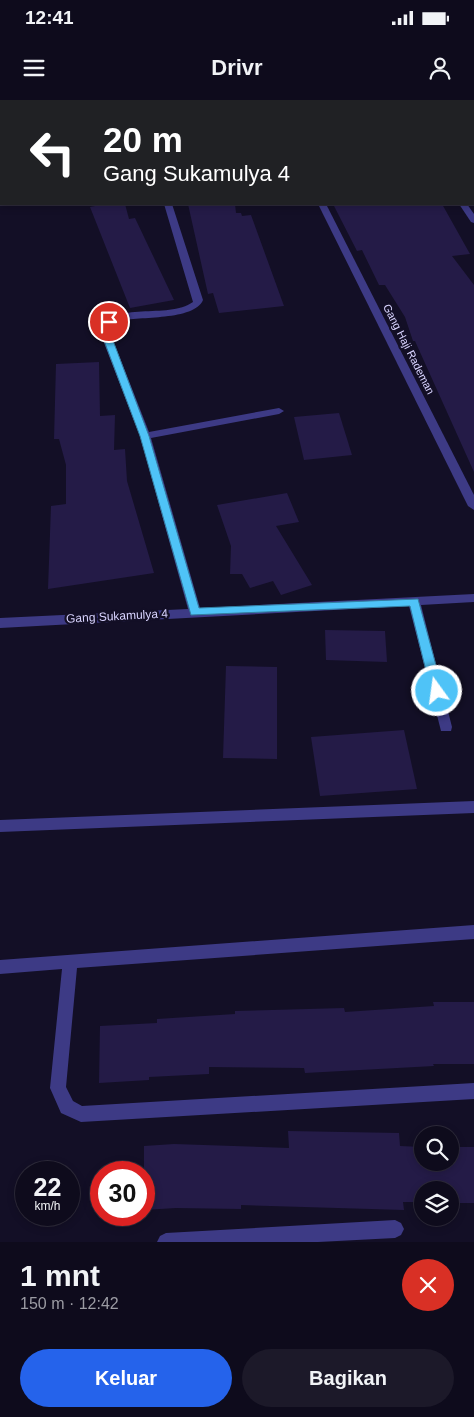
<!DOCTYPE html>
<html lang="id">
<meta charset="utf-8">
<style>
body{margin:0;font-family:Arial,sans-serif;background:#1c1929;color:#f1f3f6;height:100vh;display:flex;flex-direction:column;font-size:19px;white-space:nowrap}
*{box-sizing:border-box;margin:0}
p{font-size:16px;color:#9b9ba3}
.icon{flex:none;width:28px;height:28px;fill:none;stroke:currentColor;stroke-width:2;stroke-linecap:round;stroke-linejoin:round}
.map{position:relative;height:1142px;overflow:hidden}
.sheet{display:flex;flex-direction:column;background:#0e0b1c;flex:1}
.sheet>*{flex:none}
.banner{position:absolute;left:0px;top:0px;width:475px;height:105px;box-shadow:0 2px 8px #0003,0 0 0 1px #2e2b3b;background:#202124;color:#fff;overflow:hidden}
.buttons{position:absolute;left:414px;top:1026px;display:grid;gap:10px}
.buttons a{display:grid;place-items:center;width:45px;height:45px;border-radius:50%;background:#0e0b1c;box-shadow:0 2px 8px #0003,0 0 0 1px #2e2b3b;font-size:25px}
.speed{position:absolute;left:15px;top:1061px;display:flex;gap:10px;font-size:25px;font-weight:700;text-align:center}
.speed>*{display:grid;place-content:center;width:65px;height:65px;border-radius:50%;background:#0e0b1c;box-shadow:0 2px 8px #0003,0 0 0 1px #2e2b3b;line-height:1}
.speed small{font-size:12px;font-weight:400}
.speed .limit{border:8px solid #d22;background:#fff;color:#111}
.pin{position:absolute;display:grid;place-items:center;width:42px;height:42px;color:#fff;margin:-21px;border:2px solid #fff;border-radius:50%;box-shadow:0 1px 5px #0007}
.me{position:absolute;width:55px;margin:-28px;rotate:346deg;stroke-linejoin:round;filter:drop-shadow(0 0 4px #0008)}
.turn{display:flex;align-items:center;gap:18px;height:105px;padding:0 20px;font-size:22px}
.turn .icon{width:65px;height:65px;stroke-width:2.5}
.turn b{display:block;font-size:35px;line-height:42px}
.round{display:grid;place-items:center;flex:none;width:52px;height:52px;border-radius:26px;background:#1c1929}
.summary{display:flex;align-items:center;justify-content:space-between;height:85px;padding:0 20px}
h1{font-size:30px;font-weight:700;line-height:38px}
.action{display:flex;gap:10px;margin-top:auto;padding:10px 20px}
.action a{flex:1;height:58px;border-radius:30px;background:#2563eb;color:#fff;font-size:20px;font-weight:700;line-height:58px;text-align:center}
.action a+a{background:#1c1929;color:#f1f3f6}
.status{display:flex;justify-content:space-between;align-items:center;height:35px;padding:0 25px;background:#0e0b1c;direction:ltr}
.status svg{height:14px;fill:currentColor}
header{display:flex;justify-content:space-between;align-items:center;height:65px;padding:0 20px;background:#0e0b1c;font-size:22px;font-weight:700}
.map>svg:first-child{display:block}
.building{fill:#241b47}
.lines{fill:none;stroke-linecap:round;stroke-linejoin:round}
.minor{fill:#3d3a85;fill-rule:evenodd}
.route{fill:#4fc3f7;stroke:#337fa1}
.labels{text-anchor:middle;stroke-width:4.5;stroke-linejoin:round;paint-order:stroke}
.far-street-label{font-size:11px;fill:#d9d4ff;stroke:#130f26}
.street-label{font-size:12px;fill:#d9d4ff;stroke:#130f26}
</style>
<div class="status"><b>12:41</b><svg viewBox="0 0 49 12"><path d="M0 12V9h3v3zM5 12V6h3v6zM10 12V3h3v9zM15 12V0h3v12zM26 1h20v11H26zM47 4h2v5h-2z"/></svg></div>
<header><svg class="icon" aria-label="menu" viewBox="0 0 24 24"><path d="M4 6h16M4 12h16M4 18h16"/></svg>Drivr<svg class="icon" aria-label="person" viewBox="0 0 24 24"><circle cx="12" cy="8" r="4"/><path d="M4 21q1-7 8-7t8 7"/></svg></header>
<div class="map">
<svg width="474" height="1142" viewBox="0 0 474 1142">
<rect width="100%" height="100%" fill="#130f26"/>
<g class="building">
<path d="M 94,104 L 125,104 L 129,119 L 135,118 L 174,200 L 130,208 L 90,107 L 95,106 Z"/>
<path d="M 188,104 L 235,104 L 236,113 L 241,113 L 242,116 L 251,115 L 284,206 L 219,213 L 213,193 L 208,194 Z"/>
<path d="M 333,104 L 442,104 L 470,154 L 452,156 L 474,185 L 474,372 L 415,241 L 413,241 L 405,217 L 385,185 L 379,185 L 362,150 L 357,151 Z"/>
<path d="M 99,262 L 100,316 L 115,315 L 114,350 L 125,349 L 127,381 L 154,473 L 48,489 L 51,406 L 66,404 L 66,365 L 59,339 L 54,339 L 56,264 Z"/>
<path d="M 339,313 L 352,355 L 304,360 L 294,317 Z"/>
<path d="M 287,393 L 299,422 L 276,426 L 312,485 L 281,495 L 273,481 L 250,488 L 242,474 L 230,474 L 231,446 L 217,405 Z"/>
<path d="M 325,530 L 385,531 L 387,562 L 326,560 Z"/>
<path d="M 226,566 L 277,567 L 277,659 L 223,658 Z"/>
<path d="M 404,630 L 417,689 L 320,696 L 311,637 Z"/>
<path d="M 433,902 L 474,902 L 474,964 L 433,964 L 434,966 L 305,973 L 304,968 L 209,967 L 209,974 L 149,977 L 149,980 L 99,983 L 100,926 L 157,923 L 157,919 L 235,914 L 235,911 L 344,908 L 345,912 L 434,906 Z"/>
<path d="M 288,1031 L 399,1033 L 400,1046 L 422,1047 L 422,1062 L 450,1062 L 450,1047 L 474,1047 L 474,1103 L 450,1103 L 450,1090 L 422,1090 L 422,1102 L 403,1102 L 404,1110 L 241,1105 L 241,1109 L 176,1108 L 144,1110 L 144,1046 L 174,1044 L 289,1048 Z"/>
</g>
<g class="lines">
<g class="minor">
<rect x="131" y="0" width="8" height="1"/>
<path d="M 265,0 L 273,0 L 274,1 L 266,1 Z"/>
<path d="M 392,0 L 400,0 L 401,1 L 393,1 Z"/>
<rect x="0" y="7" width="1" height="4"/>
<rect x="0" y="60" width="1" height="4"/>
<path d="M 164,104 L 172,104 L 203,200 C 194,221 139,216 119,221 L 111,226 L 109,230 L 149,332 L 279,308 L 284,311 L 279,314 L 151,338 L 200,508 L 474,494 L 474,502 L 421,505 L 452,627 L 451,631 L 441,631 L 440,627 L 409,506 L 0,528 L 0,518 L 188,509 L 140,336 L 99,230 C 114,200 167,220 193,202 Z"/>
<path d="M 318,104 L 326,104 L 474,395 L 474,410 L 468,406 Z"/>
<path d="M 459,104 L 467,104 L 474,114 L 474,123 L 471,122 Z"/>
<path d="M 474,701 L 474,713 L 0,732 L 0,720 Z"/>
<path d="M 474,825 L 474,839 L 77,868 L 66,987 L 73,1001 L 82,1006 L 474,983 L 474,999 L 81,1022 L 61,1013 L 50,988 L 62,869 L 0,874 L 0,860 Z"/>
<path d="M 395,1120 L 401,1123 L 404,1129 L 401,1135 L 395,1138 L 318,1142 L 157,1142 L 160,1136 L 166,1133 Z"/>
</g>
</g>
<path class="route" d="M 109,219 L 114,222 L 109,230 L 149,336 L 199,508 L 418,499 L 443,591 L 441,594 L 437,596 L 431,591 L 410,506 L 191,515 L 140,336 L 100,230 L 106,220 Z"/>
<g class="labels">
<g class="far-street-label">
<text transform="translate(409 249) rotate(63)" y="4">Gang Haji Rademan</text>
</g>
<g class="street-label">
<text transform="translate(117 516) rotate(-3)" y="4">Gang Sukamulya 4</text>
</g>
</g>
</svg>
<div class="buttons">
<a><svg class="icon" aria-label="search" viewBox="0 0 24 24"><circle cx="10" cy="10" r="6"/><path d="M15 15l6 6"/></svg></a>
<a><svg class="icon" aria-label="layers" viewBox="0 0 24 24"><path d="M12 4l9 5-9 5-9-5zM3 14l9 5 9-5"/></svg></a>
</div>
<div class="speed"><div>22<small>km/h</small></div><div class="limit">30</div></div>
<div class="pin" style="left:109px;top:222px;background:#d93025"><svg class="icon" aria-label="arrive" viewBox="0 0 24 24"><path d="M6 21V4h12l-3 4 3 4H6"/></svg></div>
<svg class="me" style="left:437px;top:591px" viewBox="-20 -20 40 40"><circle r="17" fill="#4fc3f7" stroke="#fff" stroke-width="3"/><path d="M0-11L8 9 0 5-8 9z" fill="#fff"/></svg>
<div class="banner">
<div class="turn"><svg class="icon" aria-label="left" viewBox="0 0 24 24"><path d="M17 20v-9H6M10 6l-5 5 5 5"/></svg><div><b>20 m</b>Gang Sukamulya 4</div></div>
</div>
</div>
<section class="sheet">
<div class="summary"><div><h1>1 mnt</h1><p>150 m · 12:42</p></div><a class="round" style="background:#d93025;color:#fff"><svg class="icon" aria-label="close" viewBox="0 0 24 24"><path d="M6 6l12 12M18 6L6 18"/></svg></a></div>
<div class="action"><a>Keluar</a><a>Bagikan</a></div>
</section>
